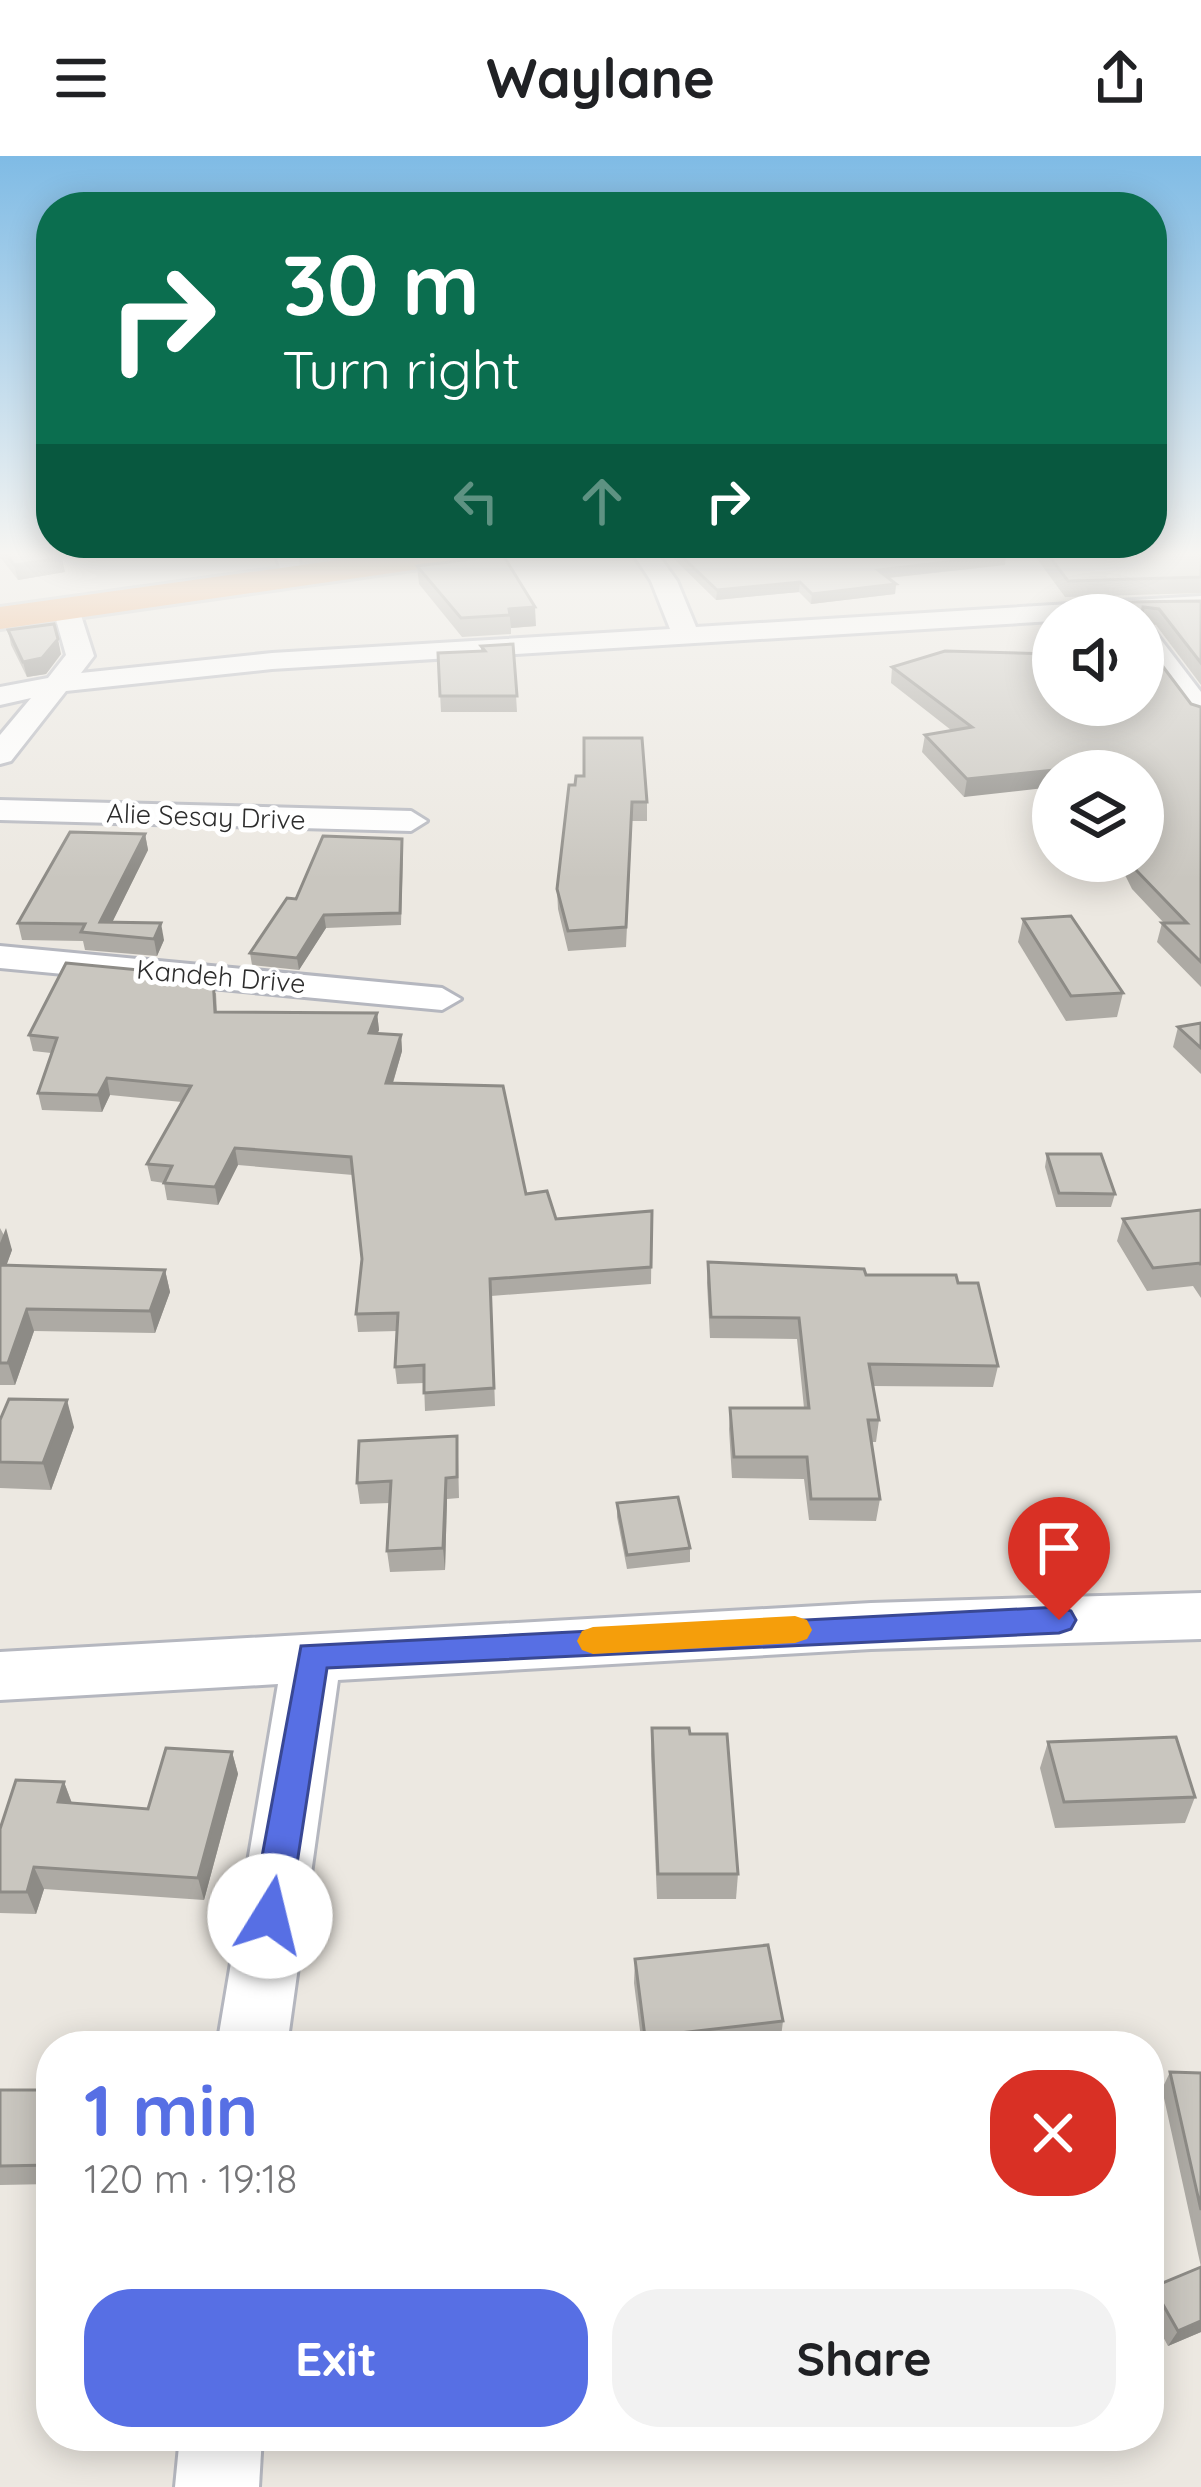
<!DOCTYPE html>
<meta charset="utf-8">
<style>
body{margin:0;font-family:Quicksand,sans-serif;background:#f2f2f2;color:#202124;height:100vh;display:flex;flex-direction:column;font-size:45px;white-space:nowrap}
*{box-sizing:border-box;margin:0}
p{font-size:39px;color:#757577}
.icon{flex:none;width:66px;height:66px;fill:none;stroke:currentColor;stroke-width:2;stroke-linecap:round;stroke-linejoin:round}
.map{position:relative;flex:1;overflow:hidden}
.side{position:absolute;left:36px;top:1875px;width:1128px;height:420px;display:flex;flex-direction:column;background:#fff;border-radius:48px;box-shadow:0 6px 30px #0003}
.side>*{flex:none}
.top-card{position:absolute;left:36px;top:36px;width:1131px;height:366px;border-radius:48px;box-shadow:0 6px 30px #0003;background:#0b6e4f;color:#fff;overflow:hidden}
.tools{position:absolute;left:1032px;top:438px;display:grid;gap:24px}
.tools a{display:grid;place-items:center;width:132px;height:132px;border-radius:50%;background:#fff;box-shadow:0 6px 30px #0003;font-size:60px}
.pin{position:absolute;display:grid;place-items:center;width:102px;height:102px;color:#fff;margin:-123px -51px;border-radius:50% 50% 50% 0;rotate:-45deg;box-shadow:0 0 12px #0007}
.pin .icon{rotate:45deg}
.me{position:absolute;width:132px;margin:-66px;rotate:9deg;stroke-linejoin:round;filter:drop-shadow(0 0 9px #0008)}
.turn{display:flex;align-items:center;gap:42px;height:252px;padding:0 48px;font-size:54px}
.turn .icon{width:156px;height:156px;stroke-width:2.5}
.turn b{display:block;font-size:84px;line-height:102px}
.lanes{display:flex;align-items:center;height:114px;padding:0 48px;background:#0003;justify-content:center;gap:60px;direction:ltr}
.lanes .off{opacity:.35}
.round{display:grid;place-items:center;flex:none;width:126px;height:126px;border-radius:48px;background:#f2f2f2}
.headline{display:flex;align-items:center;justify-content:space-between;height:204px;padding:0 48px}
h1{font-size:72px;font-weight:700;line-height:90px;color:#576fe4}
.cta{display:flex;gap:24px;margin-top:auto;padding:24px 48px}
.cta a{flex:1;height:138px;border-radius:48px;background:#576fe4;color:#fff;font-size:48px;font-weight:700;line-height:138px;text-align:center}
.cta a+a{background:#f2f2f2;color:#202124}
header{display:flex;justify-content:space-between;align-items:center;height:156px;padding:0 48px;background:#fff;font-size:54px;font-weight:700}
.map>svg:first-child{display:block}
.lines{fill:none;stroke-linecap:round;stroke-linejoin:round}
.minor-casing{stroke:#b5b7bf;stroke-width:6}
.highway-casing{stroke:#c8c8c8;stroke-width:6}
.minor{fill:#fff;fill-rule:evenodd}
.highway{fill:#eba66e;fill-rule:evenodd}
.wall{fill:#adaaa4}
.shaded-wall{fill:#8d8b86}
.building{fill:#c9c6bf;stroke:#8d8b86;stroke-width:3}
.route{fill:#576fe4;stroke:#394894;stroke-width:3}
.slow{fill:#f59e0b}
.labels{text-anchor:middle;stroke-width:10;stroke-linejoin:round;paint-order:stroke}
.far-street-label{font-size:27px;fill:#2d2d2d;stroke:#fff}
</style>
<header><svg class="icon" aria-label="menu" viewBox="0 0 24 24"><path d="M4 6h16M4 12h16M4 18h16"/></svg>Waylane<svg class="icon" aria-label="share" viewBox="0 0 24 24"><path d="M12 15V3M7 8l5-5 5 5M5 13v7h14v-7"/></svg></header>
<div class="map">
<svg width="1201" height="2331" viewBox="0 0 1201 2331">
<rect width="100%" height="100%" fill="#ece8e1"/>
<g class="lines">
<defs>
<g id="minor">
<path d="M 275,396 L 299,396 L 300,418 L 282,418 Z"/>
<path d="M 632,396 L 656,396 L 677,425 L 696,471 L 1201,440 L 1201,456 L 1053,459 L 1053,465 L 272,513 L 66,535 L 11,605 L 0,608 L 0,579 L 31,542 L 0,549 L 0,531 L 48,522 L 66,499 L 53,453 L 57,448 L 75,448 L 79,453 L 94,500 L 81,517 L 272,497 L 670,473 L 651,425 Z"/>
<path d="M 1143,470 L 1152,472 L 1201,536 L 1201,565 L 1191,562 L 1143,497 Z"/>
<path d="M 0,644 L 411,655 L 427,665 L 411,675 L 0,664 Z"/>
<path d="M 0,790 L 442,832 L 461,843 L 442,854 L 0,812 Z"/>
<path d="M 1201,1437 L 1201,1483 L 871,1493 L 338,1524 L 287,1890 L 217,1890 L 278,1528 L 0,1544 L 0,1496 L 871,1447 Z"/>
<path d="M 180,2280 L 262,2280 L 259,2331 L 175,2331 Z"/>
</g>
<path id="highway" d="M 395,396 L 484,396 L 468,406 L 0,473 L 0,451 Z"/>
</defs>
<use href="#minor" class="minor-casing"/>
<use href="#highway" class="highway-casing"/>
<use href="#minor" class="minor"/>
<use href="#highway" class="highway"/>
</g>
<g class="wall">
<path d="M 0,396 L 57,396 L 65,416 L 18,424 L 0,401 Z"/>
<path d="M 673,396 L 999,396 L 1005,409 L 888,422 L 896,428 L 895,438 L 811,448 L 799,436 L 716,444 L 673,402 Z"/>
<path d="M 1032,396 L 1201,396 L 1201,437 L 1065,441 Z"/>
<path d="M 417,410 L 536,470 L 511,472 L 511,478 L 462,481 L 419,428 Z"/>
<path d="M 1201,445 L 1201,529 L 1156,469 L 1143,467 L 1143,459 L 1124,459 L 1127,446 Z"/>
<path d="M 8,474 L 61,498 L 46,518 L 27,521 L 11,489 Z"/>
<path d="M 513,488 L 517,556 L 441,556 L 438,497 L 481,495 L 481,490 Z"/>
<path d="M 892,511 L 1191,548 L 1201,551 L 1201,831 L 1157,786 L 1162,767 L 1164,767 L 1132,733 L 1118,705 L 1143,705 L 1143,615 L 1053,615 L 964,641 L 922,596 L 925,579 L 951,574 L 891,527 Z"/>
<path d="M 575,629 L 647,646 L 647,665 L 632,665 L 626,791 L 568,795 L 558,753 L 557,733 Z"/>
<path d="M 145,678 L 148,694 L 112,766 L 164,784 L 157,800 L 85,794 L 83,785 L 22,784 L 18,767 Z"/>
<path d="M 403,694 L 401,769 L 326,772 L 299,814 L 252,809 L 250,797 L 296,743 Z"/>
<path d="M 1023,763 L 1123,837 L 1117,861 L 1066,865 L 1018,786 Z"/>
<path d="M 216,837 L 217,856 L 377,857 L 379,874 L 377,877 L 401,879 L 402,895 L 393,927 L 556,1063 L 652,1055 L 651,1128 L 491,1140 L 495,1250 L 425,1255 L 424,1227 L 397,1228 L 395,1211 L 397,1175 L 358,1176 L 356,1158 L 362,1103 L 353,1019 L 238,1009 L 218,1049 L 167,1044 L 164,1027 L 151,1025 L 147,1008 L 182,946 L 110,939 L 102,956 L 42,954 L 38,937 L 51,897 L 33,895 L 29,879 Z"/>
<path d="M 1201,867 L 1201,918 L 1173,891 L 1178,871 Z"/>
<path d="M 1047,998 L 1115,1038 L 1111,1051 L 1056,1051 L 1045,1011 Z"/>
<path d="M 1201,1054 L 1201,1142 L 1193,1130 L 1147,1135 L 1117,1085 L 1123,1063 Z"/>
<path d="M 0,1072 L 12,1094 L 6,1110 L 165,1114 L 170,1136 L 155,1177 L 34,1175 L 15,1229 L 0,1229 Z"/>
<path d="M 708,1106 L 958,1127 L 998,1210 L 993,1231 L 873,1230 L 879,1264 L 876,1286 L 871,1286 L 880,1343 L 876,1365 L 809,1364 L 804,1323 L 732,1322 L 729,1273 L 730,1252 L 804,1252 L 797,1183 L 710,1182 L 707,1127 Z"/>
<path d="M 0,1264 L 74,1271 L 51,1334 L 0,1332 Z"/>
<path d="M 458,1301 L 459,1342 L 447,1343 L 445,1414 L 390,1416 L 387,1395 L 390,1347 L 360,1348 L 357,1327 Z"/>
<path d="M 617,1347 L 690,1392 L 690,1406 L 627,1413 L 617,1361 Z"/>
<path d="M 652,1572 L 738,1718 L 736,1743 L 657,1743 L 651,1598 Z"/>
<path d="M 1048,1586 L 1195,1641 L 1185,1667 L 1055,1672 L 1040,1612 Z"/>
<path d="M 232,1596 L 238,1618 L 204,1744 L 44,1733 L 36,1758 L 0,1757 L 0,1673 L 64,1626 L 72,1647 L 148,1653 Z"/>
<path d="M 635,1803 L 783,1865 L 780,1889 L 642,1890 L 634,1827 Z"/>
<path d="M 1170,1916 L 1201,1917 L 1201,2176 L 1168,2190 L 1149,2155 L 1149,2139 L 1153,2131 L 1201,2111 L 1162,1933 Z"/>
<path d="M 0,1934 L 51,1934 L 51,2028 L 0,2029 Z"/>
</g>
<g class="shaded-wall">
<path d="M 155,396 L 203,396 L 156,402 Z"/>
<path d="M 1006,399 L 1005,409 L 877,423 L 878,414 Z"/>
<path d="M 62,402 L 65,416 L 18,424 L 14,409 Z"/>
<path d="M 800,426 L 799,436 L 716,444 L 717,434 Z"/>
<path d="M 896,428 L 895,438 L 811,448 L 812,438 Z"/>
<path d="M 535,451 L 536,470 L 511,472 L 509,453 Z"/>
<path d="M 58,483 L 61,498 L 46,518 L 27,521 L 23,506 Z"/>
<path d="M 1082,611 L 1081,615 L 1053,615 L 1053,631 L 964,641 L 967,623 Z"/>
<path d="M 145,678 L 148,694 L 106,779 L 100,766 Z"/>
<path d="M 324,759 L 326,772 L 299,814 L 297,802 Z"/>
<path d="M 161,767 L 164,784 L 157,800 L 154,783 Z"/>
<path d="M 377,857 L 379,874 L 371,894 L 369,877 Z"/>
<path d="M 401,879 L 402,895 L 388,943 L 386,927 Z"/>
<path d="M 107,922 L 110,939 L 102,956 L 98,939 Z"/>
<path d="M 235,992 L 238,1009 L 218,1049 L 215,1031 Z"/>
<path d="M 6,1072 L 12,1094 L 0,1127 L 0,1087 Z"/>
<path d="M 165,1114 L 170,1136 L 155,1177 L 150,1155 Z"/>
<path d="M 27,1153 L 34,1175 L 15,1229 L 8,1207 Z"/>
<path d="M 67,1244 L 74,1271 L 51,1334 L 43,1307 Z"/>
<path d="M 446,1322 L 447,1343 L 445,1414 L 443,1392 Z"/>
<path d="M 232,1596 L 238,1618 L 204,1744 L 198,1722 Z"/>
<path d="M 64,1626 L 72,1648 L 58,1646 Z"/>
<path d="M 34,1711 L 44,1733 L 36,1758 L 27,1736 Z"/>
<path d="M 1201,2165 L 1201,2176 L 1168,2190 L 1178,2175 Z"/>
</g>
<g class="building">
<path d="M 5,396 L 57,396 L 62,402 L 14,409 Z"/>
<path d="M 677,396 L 999,396 L 1006,399 L 878,414 L 896,428 L 812,438 L 800,426 L 717,434 Z"/>
<path d="M 1046,396 L 1201,396 L 1201,421 L 1068,425 Z"/>
<path d="M 503,399 L 535,451 L 509,453 L 510,459 L 461,462 L 417,410 Z"/>
<path d="M 1201,445 L 1201,507 L 1159,453 L 1143,451 L 1142,459 L 1127,446 Z"/>
<path d="M 54,468 L 58,483 L 42,502 L 23,506 L 8,474 Z"/>
<path d="M 513,488 L 517,540 L 440,540 L 438,497 L 485,495 L 481,490 Z"/>
<path d="M 945,495 L 1053,498 L 1053,549 L 1143,549 L 1143,499 L 1155,500 L 1191,548 L 1201,551 L 1201,806 L 1162,767 L 1187,767 L 1136,714 L 1132,705 L 1143,705 L 1143,615 L 1084,615 L 1082,611 L 967,623 L 925,579 L 972,571 L 892,511 Z"/>
<path d="M 584,582 L 642,582 L 647,646 L 632,646 L 626,771 L 568,775 L 557,733 L 569,629 L 575,629 L 576,620 L 584,620 Z"/>
<path d="M 70,676 L 145,678 L 100,766 L 161,767 L 154,783 L 81,776 L 85,768 L 18,767 Z"/>
<path d="M 323,680 L 402,683 L 400,757 L 324,759 L 297,802 L 250,797 L 287,742 L 296,743 Z"/>
<path d="M 1071,760 L 1123,837 L 1071,840 L 1023,763 Z"/>
<path d="M 66,807 L 213,821 L 215,856 L 377,857 L 369,877 L 401,879 L 386,927 L 503,930 L 526,1038 L 547,1035 L 556,1063 L 652,1055 L 651,1111 L 490,1123 L 494,1232 L 424,1237 L 424,1209 L 395,1211 L 398,1157 L 356,1158 L 362,1103 L 351,1001 L 235,992 L 215,1031 L 164,1027 L 172,1010 L 147,1008 L 191,930 L 107,922 L 98,939 L 38,937 L 57,882 L 29,879 Z"/>
<path d="M 1201,867 L 1201,892 L 1178,871 Z"/>
<path d="M 1047,998 L 1101,998 L 1115,1038 L 1059,1037 Z"/>
<path d="M 1201,1054 L 1201,1109 L 1200,1107 L 1153,1112 L 1123,1063 Z"/>
<path d="M 708,1106 L 864,1113 L 866,1119 L 956,1119 L 958,1127 L 978,1127 L 998,1210 L 869,1208 L 879,1264 L 868,1264 L 880,1343 L 811,1343 L 807,1301 L 734,1301 L 730,1252 L 809,1252 L 799,1162 L 711,1161 Z"/>
<path d="M 0,1109 L 165,1114 L 150,1155 L 27,1153 L 8,1207 L 0,1207 Z"/>
<path d="M 9,1243 L 67,1244 L 43,1307 L 0,1306 L 0,1264 Z"/>
<path d="M 457,1280 L 457,1321 L 446,1322 L 443,1392 L 387,1395 L 391,1325 L 357,1327 L 359,1285 Z"/>
<path d="M 678,1341 L 690,1392 L 627,1399 L 617,1347 Z"/>
<path d="M 652,1572 L 689,1572 L 690,1578 L 727,1578 L 738,1718 L 658,1718 Z"/>
<path d="M 1176,1581 L 1195,1641 L 1064,1646 L 1048,1586 Z"/>
<path d="M 166,1592 L 232,1596 L 198,1722 L 34,1711 L 27,1736 L 0,1736 L 0,1673 L 16,1624 L 64,1626 L 58,1646 L 148,1653 Z"/>
<path d="M 768,1789 L 783,1865 L 645,1881 L 635,1803 Z"/>
<path d="M 1170,1916 L 1201,1917 L 1201,2054 Z"/>
<path d="M 0,1934 L 51,1934 L 51,2009 L 0,2010 Z"/>
<path d="M 1201,2111 L 1201,2165 L 1178,2175 L 1153,2131 Z"/>
</g>
<linearGradient id="sky" x2="0" y2="1"><stop stop-color="#7fbbe5"/><stop offset="0.55" stop-color="#f6f5f2"/><stop offset="1" stop-color="#f6f5f2" stop-opacity="0"/></linearGradient>
<rect width="1201" height="723" fill="url(#sky)"/>
<path class="route" d="M 1059,1451 L 1071,1455 L 1076,1464 L 1071,1473 L 1059,1477 L 327,1512 L 289,1760 L 283,1772 L 270,1777 L 257,1772 L 251,1760 L 301,1490 Z"/>
<path class="slow" d="M 795,1460 L 807,1464 L 812,1474 L 807,1483 L 795,1487 L 593,1498 L 582,1494 L 577,1485 L 582,1475 L 593,1471 Z"/>
<g class="labels">
<g class="far-street-label">
<text transform="translate(206 661) rotate(2)" y="9">Alie Sesay Drive</text>
<text transform="translate(221 821) rotate(5)" y="9">Kandeh Drive</text>
</g>
</g>
</svg>
<div class="tools">
<a><svg class="icon" aria-label="sound" viewBox="0 0 24 24"><path d="M4 9h4l5-4v14l-5-4H4zM17 9q2 3 0 6"/></svg></a>
<a><svg class="icon" aria-label="layers" viewBox="0 0 24 24"><path d="M12 4l9 5-9 5-9-5zM3 14l9 5 9-5"/></svg></a>
</div>
<div class="pin" style="left:1059px;top:1464px;background:#d93025"><svg class="icon" aria-label="arrive" viewBox="0 0 24 24"><path d="M6 21V4h12l-3 4 3 4H6"/></svg></div>
<svg class="me" style="left:270px;top:1760px" viewBox="-20 -20 40 40"><circle r="19" fill="#fff"/><path d="M0-13L10 11 0 6-10 11z" fill="#576fe4"/></svg>
<div class="top-card">
<div class="turn"><svg class="icon" aria-label="right" viewBox="0 0 24 24"><path d="M7 20v-9h11M14 6l5 5-5 5"/></svg><div><b>30 m</b>Turn right</div></div>
<div class="lanes"><svg class="icon off" aria-label="left" viewBox="0 0 24 24"><path d="M17 20v-9H6M10 6l-5 5 5 5"/></svg><svg class="icon off" aria-label="ahead" viewBox="0 0 24 24"><path d="M12 20V5M6 11l6-6 6 6"/></svg><svg class="icon" aria-label="right" viewBox="0 0 24 24"><path d="M7 20v-9h11M14 6l5 5-5 5"/></svg></div>
</div>
<section class="side">
<div class="headline"><div><h1>1 min</h1><p>120 m · 19:18</p></div><a class="round" style="background:#d93025;color:#fff"><svg class="icon" aria-label="close" viewBox="0 0 24 24"><path d="M6 6l12 12M18 6L6 18"/></svg></a></div>
<div class="cta"><a>Exit</a><a>Share</a></div>
</section>
</div>
